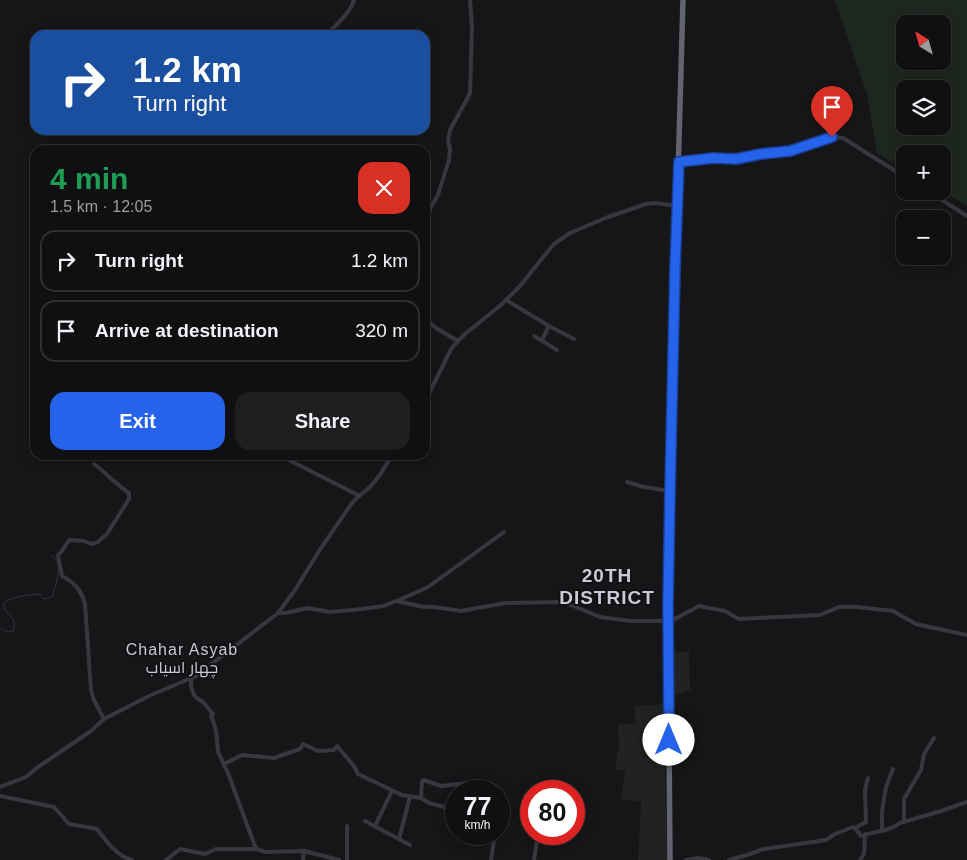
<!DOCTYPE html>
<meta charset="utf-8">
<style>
body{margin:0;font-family:Helvetica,Cairo,sans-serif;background:#1e1e20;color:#f1f3f6;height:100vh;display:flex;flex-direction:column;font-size:19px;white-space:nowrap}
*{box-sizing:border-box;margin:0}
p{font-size:16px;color:#9c9d9f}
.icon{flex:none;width:28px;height:28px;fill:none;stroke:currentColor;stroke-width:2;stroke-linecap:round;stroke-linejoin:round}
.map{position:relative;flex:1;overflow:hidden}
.sheet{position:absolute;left:30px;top:145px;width:400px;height:315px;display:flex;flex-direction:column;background:#101012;border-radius:15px;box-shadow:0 2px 12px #0003,0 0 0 1px #303032}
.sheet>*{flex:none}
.hud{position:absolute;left:30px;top:30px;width:400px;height:105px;border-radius:15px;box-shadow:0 2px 12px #0003,0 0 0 1px #303032;background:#1a4fa0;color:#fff;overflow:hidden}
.needle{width:32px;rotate:323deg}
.buttons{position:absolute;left:896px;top:15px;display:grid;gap:10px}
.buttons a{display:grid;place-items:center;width:55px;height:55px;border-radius:10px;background:#101012;box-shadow:0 2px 12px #0003,0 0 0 1px #303032;font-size:25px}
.speed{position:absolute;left:445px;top:780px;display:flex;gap:10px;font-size:25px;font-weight:700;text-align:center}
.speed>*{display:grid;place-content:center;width:65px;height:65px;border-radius:50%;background:#101012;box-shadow:0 2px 12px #0003,0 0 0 1px #303032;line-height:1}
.speed small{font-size:12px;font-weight:400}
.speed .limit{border:8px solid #d22;background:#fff;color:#111}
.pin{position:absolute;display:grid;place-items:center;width:42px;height:42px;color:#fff;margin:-51px -21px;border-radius:50% 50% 50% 0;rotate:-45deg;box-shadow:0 0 5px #0007}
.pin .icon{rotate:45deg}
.me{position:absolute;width:55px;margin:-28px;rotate:0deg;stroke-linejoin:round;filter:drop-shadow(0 0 4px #0008)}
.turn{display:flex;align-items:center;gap:18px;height:105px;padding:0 20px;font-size:22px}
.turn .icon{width:65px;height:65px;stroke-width:2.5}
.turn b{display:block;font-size:35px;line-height:42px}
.round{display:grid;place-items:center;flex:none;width:52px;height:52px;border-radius:15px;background:#1e1e20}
.headline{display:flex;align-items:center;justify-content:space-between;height:85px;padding:0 20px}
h1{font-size:30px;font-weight:800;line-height:38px;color:#1e9e55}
.action{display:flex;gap:10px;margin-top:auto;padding:10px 20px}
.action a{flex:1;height:58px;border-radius:15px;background:#2563eb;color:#fff;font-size:20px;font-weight:800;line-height:58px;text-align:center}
.action a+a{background:#1e1e20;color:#f1f3f6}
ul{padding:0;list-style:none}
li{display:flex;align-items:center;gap:15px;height:62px;margin:0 10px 8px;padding:0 10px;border:2px solid #303032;border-radius:15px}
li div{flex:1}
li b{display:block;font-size:19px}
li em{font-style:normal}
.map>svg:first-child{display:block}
.built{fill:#222225}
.green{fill:#1e271f;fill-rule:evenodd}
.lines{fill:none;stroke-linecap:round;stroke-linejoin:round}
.stream{stroke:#2b353d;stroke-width:1}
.minor{stroke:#37383e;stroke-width:4}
.highway{stroke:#62656f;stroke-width:5.5}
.route-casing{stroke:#184099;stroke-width:12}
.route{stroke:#2563eb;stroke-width:9}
.labels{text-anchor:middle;stroke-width:4;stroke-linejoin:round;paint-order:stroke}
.quarter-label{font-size:16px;letter-spacing:1px;fill:#c8cbd5;stroke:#111113}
.district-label{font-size:19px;font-weight:bold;letter-spacing:1px;fill:#c8cbd5;stroke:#111113}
</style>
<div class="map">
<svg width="967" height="860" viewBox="0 0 967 860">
<rect width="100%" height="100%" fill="#161618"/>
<g class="built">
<path d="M 689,651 L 690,690 L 671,696 L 673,653 Z"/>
<path d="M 664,704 L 667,860 L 638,860 L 641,802 L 621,799 L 625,771 L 616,769 L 615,767 L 619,746 L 618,727 L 619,724 L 635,723 L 634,706 Z"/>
<path d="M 693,722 L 692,744 L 672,746 L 672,723 Z"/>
</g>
<path class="green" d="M 835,0 L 967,0 L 967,206 L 942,191 L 942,154 L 905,154 L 905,170 L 877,153 L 867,94 ZM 905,24 L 942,24 L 942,61 L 905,61 ZM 905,89 L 942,89 L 942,126 L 905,126 Z"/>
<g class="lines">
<path class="stream" d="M 0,628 L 7,632 L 13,631 C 18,613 6,620 3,604 C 11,596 29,595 40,594 L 44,599 L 52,597 C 55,589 61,569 57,561 C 55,557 54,557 51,556"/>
<g class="minor">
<path d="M 328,33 C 337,24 351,12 354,0"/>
<path d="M 679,162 L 713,158 L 736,159 L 761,154 L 790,151 L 832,137 L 843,138 L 905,177"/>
<path d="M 928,191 L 967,216"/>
<path d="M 425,222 L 432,205 L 438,195 L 449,160 L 450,149 L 448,141 L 450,130 L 466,101 L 470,93 L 472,28 L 470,0"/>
<path d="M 425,288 L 429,304 L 429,322 L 436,328 L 458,341"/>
<path d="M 506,300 L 549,326 L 574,339"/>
<path d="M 534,336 L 557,350"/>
<path d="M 542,340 L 549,326"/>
<path d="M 425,402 L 451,349 L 458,341 L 465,334 L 501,305 L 520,286 L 544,256 L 554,244 L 570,233 L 608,217 L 646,204 L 655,203 L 678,206"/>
<path d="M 279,455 L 358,495"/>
<path d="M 94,464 C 106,473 116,484 129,493 L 129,499 L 107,534 L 98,542 L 91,544 L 84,541 L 69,540 L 62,551 L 58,555 L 62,576 C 75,583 81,590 85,604 L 91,690 L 94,700 L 104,719"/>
<path d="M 627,482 L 644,487 L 669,491"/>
<path d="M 397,601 L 428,587 L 504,532"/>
<path d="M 278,613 L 286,613 L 307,608 L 330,612 L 362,609 L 384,606 L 396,601 L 424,607 L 435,607 L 461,611 L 505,603 L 558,602 L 571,605 L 600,617 L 631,621 L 668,621 L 673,620 L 699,606 L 725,611 L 739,619 L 820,615 L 839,607 L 858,607 L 893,611 L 916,624 L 967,635"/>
<path d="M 191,679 L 191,686 L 194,695 L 197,698 L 203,702 L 213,714 L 211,715 L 216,730 L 218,752 L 228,773 L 256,849"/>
<path d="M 224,764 L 242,755 L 274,758 L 300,749 L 303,744 L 318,751 L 334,750 L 337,746 L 354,766 L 358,774 L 402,795 L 421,798"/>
<path d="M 0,787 L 26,777 L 38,767 L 91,731 L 104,719 L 149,696 L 196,676 L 278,613 L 295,590 L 319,551 L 352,503 C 359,494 364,493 371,486 C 379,478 386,465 392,455"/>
<path d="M 0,796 L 54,807 L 69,824 L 97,829 C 106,841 117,856 132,860"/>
<path d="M 456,810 L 429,803 L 421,798 L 422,781 L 424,780 L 441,786 L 477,782"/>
<path d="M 365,821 L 410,845"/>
<path d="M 904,822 L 904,799 L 921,770 L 924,754 L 934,738"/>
<path d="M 375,826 L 392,791"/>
<path d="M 855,828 L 866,822 L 865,790 L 868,778"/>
<path d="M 882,831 L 882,811 L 886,787 L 893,769"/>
<path d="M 399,839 L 410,797"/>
<path d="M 166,860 L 180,849 L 205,854 L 216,849 L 256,849 L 266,852 L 304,851 L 339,860"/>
<path d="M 303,860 L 304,851"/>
<path d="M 347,860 L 347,826"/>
<path d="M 491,860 L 495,834"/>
<path d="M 534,860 L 538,834"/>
<path d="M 686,860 L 699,858 L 709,860"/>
<path d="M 729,860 L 747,855 L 764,849 L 826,840 L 835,834 L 853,827 L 855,828 L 861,836 C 874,831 889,832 900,823 L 941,811 L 967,802"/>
<path d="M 860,860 L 864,854 L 865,834"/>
</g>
<path class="highway" d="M 670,860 L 668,621 L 669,491 L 683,0"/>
</g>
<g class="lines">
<defs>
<path id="route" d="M 669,740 L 668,604 L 670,491 L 675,269 L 679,162 L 713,158 L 736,159 L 761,154 L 790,151 L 832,137"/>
</defs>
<use href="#route" class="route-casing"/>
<use href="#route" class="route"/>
</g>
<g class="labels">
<g class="quarter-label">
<text x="182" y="655">Chahar Asyab<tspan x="182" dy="18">چهار اسیاب</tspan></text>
</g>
<g class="district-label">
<text x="607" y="582">20TH<tspan x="607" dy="22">DISTRICT</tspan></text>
</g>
</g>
</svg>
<div class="buttons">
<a><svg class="needle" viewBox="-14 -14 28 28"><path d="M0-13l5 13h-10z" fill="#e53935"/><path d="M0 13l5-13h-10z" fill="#9c9d9f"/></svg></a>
<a><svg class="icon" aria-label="layers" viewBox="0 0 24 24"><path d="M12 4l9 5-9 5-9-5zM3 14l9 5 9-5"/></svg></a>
<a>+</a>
<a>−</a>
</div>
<div class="speed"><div>77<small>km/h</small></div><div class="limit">80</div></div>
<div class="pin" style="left:832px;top:137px;background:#d93025"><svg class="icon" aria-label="arrive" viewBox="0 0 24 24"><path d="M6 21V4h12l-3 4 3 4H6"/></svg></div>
<svg class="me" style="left:669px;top:740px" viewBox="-20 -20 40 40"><circle r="19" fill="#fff"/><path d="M0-13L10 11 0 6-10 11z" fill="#2563eb"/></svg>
<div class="hud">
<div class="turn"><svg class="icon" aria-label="right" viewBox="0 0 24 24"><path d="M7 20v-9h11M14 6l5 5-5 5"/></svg><div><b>1.2 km</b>Turn right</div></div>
</div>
<section class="sheet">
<div class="headline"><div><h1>4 min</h1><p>1.5 km · 12:05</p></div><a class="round" style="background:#d93025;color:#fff"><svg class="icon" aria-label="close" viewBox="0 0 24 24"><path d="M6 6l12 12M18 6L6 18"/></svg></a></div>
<ul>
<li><svg class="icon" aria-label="right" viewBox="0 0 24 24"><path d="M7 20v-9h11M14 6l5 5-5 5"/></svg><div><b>Turn right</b></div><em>1.2 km</em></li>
<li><svg class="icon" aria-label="arrive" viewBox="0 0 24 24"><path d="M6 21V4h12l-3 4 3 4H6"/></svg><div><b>Arrive at destination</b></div><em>320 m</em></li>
</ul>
<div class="action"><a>Exit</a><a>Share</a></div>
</section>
</div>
